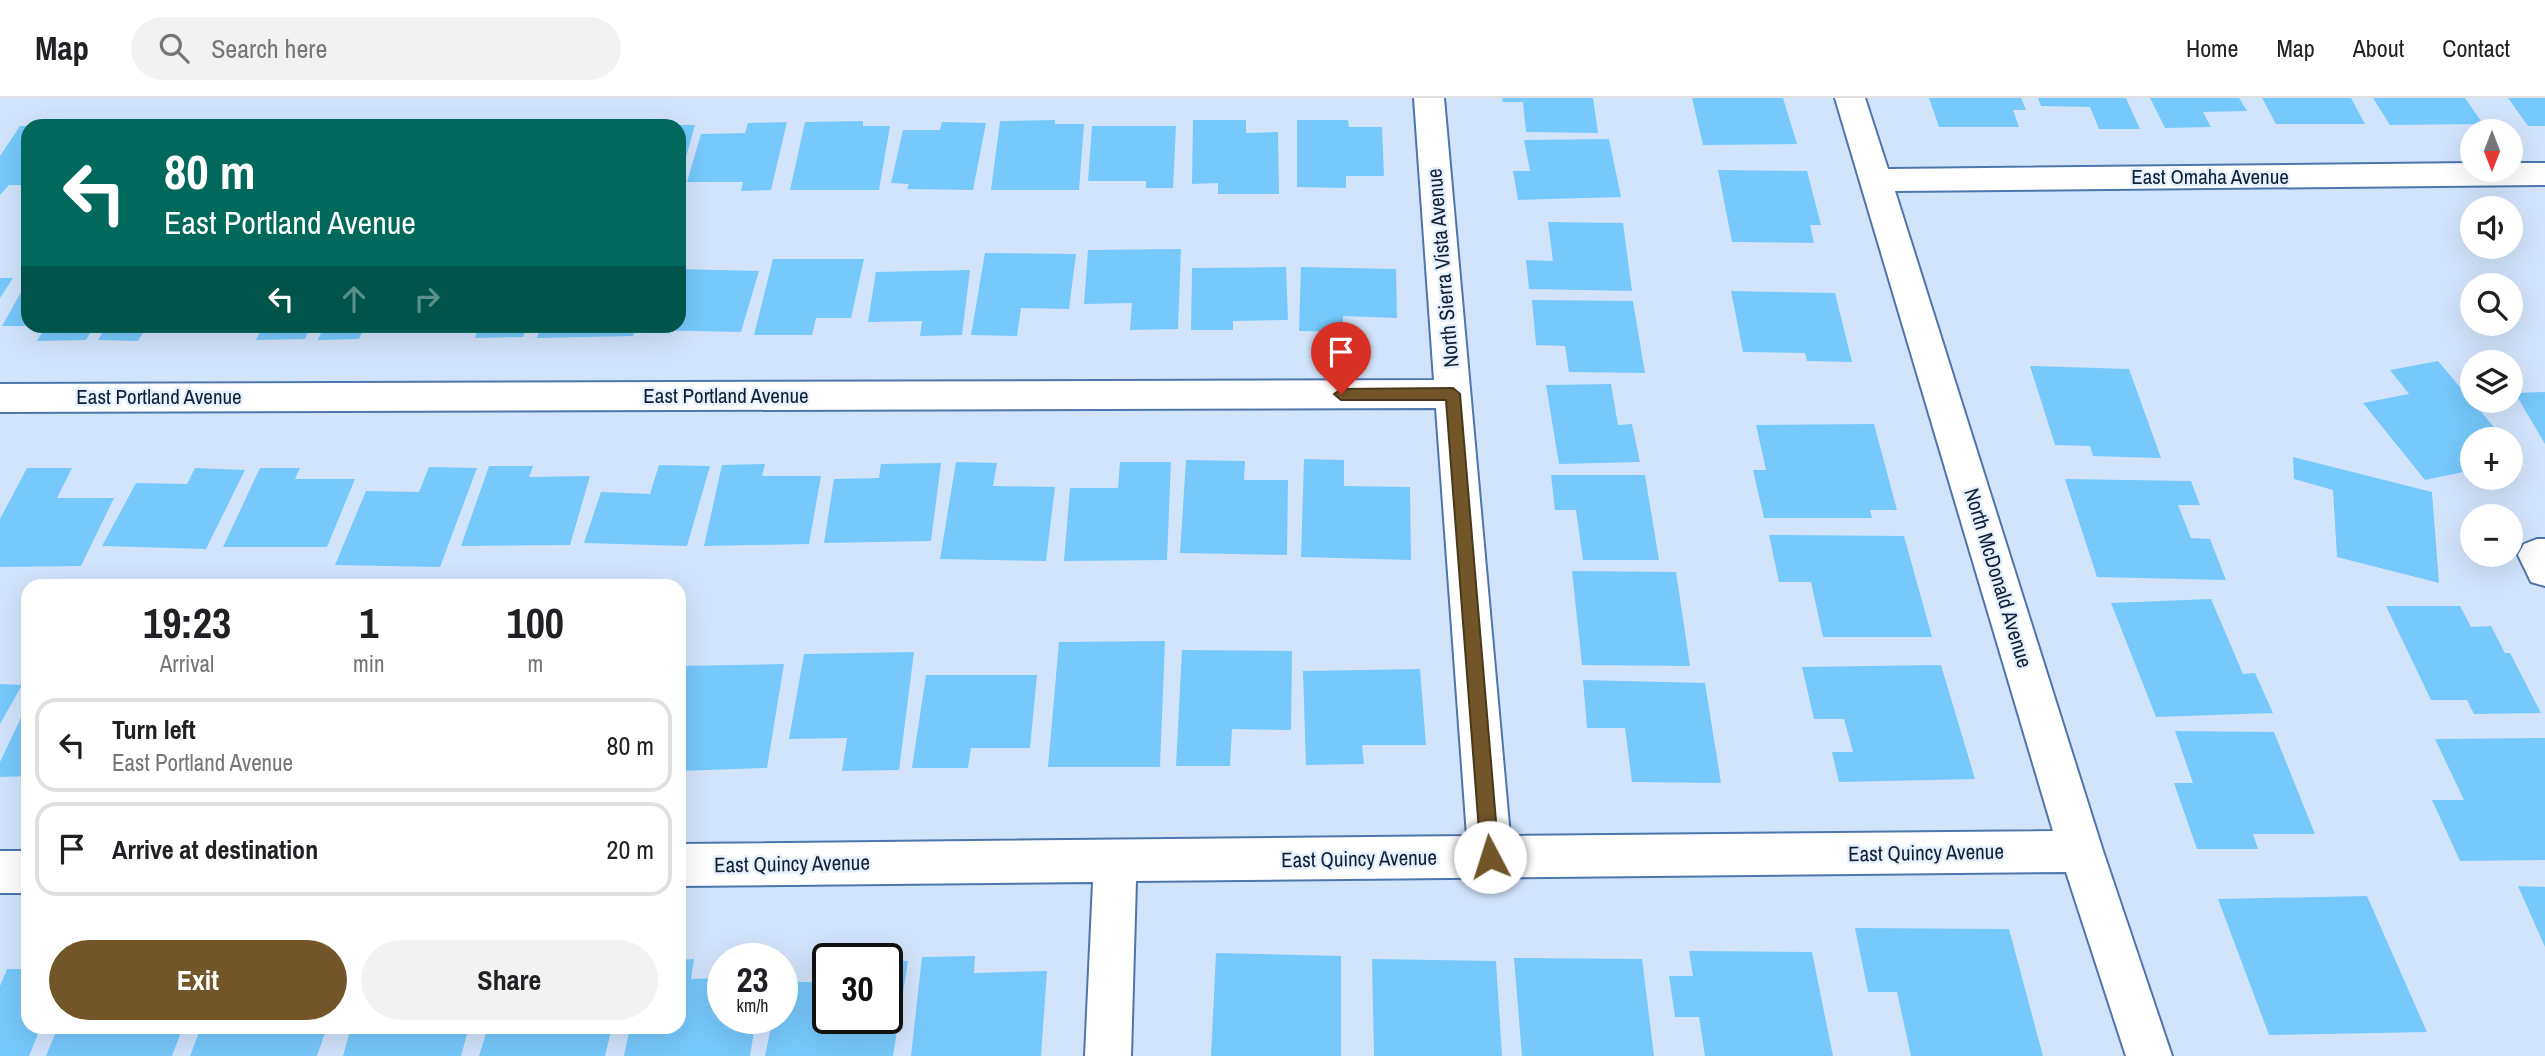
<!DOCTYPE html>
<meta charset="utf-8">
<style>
body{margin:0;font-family:"Archivo Narrow",sans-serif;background:#f2f2f2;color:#202124;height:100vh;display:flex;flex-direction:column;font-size:26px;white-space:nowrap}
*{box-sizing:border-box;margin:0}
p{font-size:23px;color:#757577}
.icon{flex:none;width:38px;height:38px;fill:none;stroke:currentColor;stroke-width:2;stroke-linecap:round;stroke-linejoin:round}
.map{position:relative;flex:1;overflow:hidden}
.details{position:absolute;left:21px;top:481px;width:665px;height:455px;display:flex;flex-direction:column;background:#fff;border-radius:21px;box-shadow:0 7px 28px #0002}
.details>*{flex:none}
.hud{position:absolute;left:21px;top:21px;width:665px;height:214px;border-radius:21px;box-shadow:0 7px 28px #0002;background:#00695c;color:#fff;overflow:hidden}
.needle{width:46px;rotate:180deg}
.controls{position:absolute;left:2460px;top:21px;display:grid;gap:14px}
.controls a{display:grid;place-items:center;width:63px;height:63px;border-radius:50%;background:#fff;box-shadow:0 7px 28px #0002;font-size:35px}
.speed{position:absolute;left:707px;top:845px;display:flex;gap:14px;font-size:35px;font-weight:700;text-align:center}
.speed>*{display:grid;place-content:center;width:91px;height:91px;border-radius:50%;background:#fff;box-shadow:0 7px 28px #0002;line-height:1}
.speed small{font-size:18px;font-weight:400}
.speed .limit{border:4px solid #111;border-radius:10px;background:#fff;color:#111}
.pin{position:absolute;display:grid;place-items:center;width:60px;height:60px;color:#fff;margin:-72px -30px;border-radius:50% 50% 50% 0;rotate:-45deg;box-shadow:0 0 7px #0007}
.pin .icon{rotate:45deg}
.me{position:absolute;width:77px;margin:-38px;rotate:355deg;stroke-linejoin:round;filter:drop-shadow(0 0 5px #0008)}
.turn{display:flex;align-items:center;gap:24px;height:147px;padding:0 28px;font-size:32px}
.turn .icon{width:91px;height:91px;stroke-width:2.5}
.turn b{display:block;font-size:49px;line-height:60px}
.lanes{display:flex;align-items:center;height:66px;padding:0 28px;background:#0003;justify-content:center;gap:35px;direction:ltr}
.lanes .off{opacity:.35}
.eta{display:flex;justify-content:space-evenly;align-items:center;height:119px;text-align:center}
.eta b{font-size:42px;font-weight:700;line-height:49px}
.cta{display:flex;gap:14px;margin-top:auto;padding:14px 28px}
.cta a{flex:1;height:80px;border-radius:42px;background:#725629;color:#fff;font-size:28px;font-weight:700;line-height:80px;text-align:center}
.cta a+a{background:#f2f2f2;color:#202124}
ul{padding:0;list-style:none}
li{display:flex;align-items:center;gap:21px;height:94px;margin:0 14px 10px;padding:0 14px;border:4px solid #e0e0e0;border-radius:21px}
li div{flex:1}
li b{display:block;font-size:26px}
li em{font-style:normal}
header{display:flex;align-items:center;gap:42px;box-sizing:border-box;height:98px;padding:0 35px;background:#fff;border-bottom:2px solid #e0e0e0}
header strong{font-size:33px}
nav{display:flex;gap:38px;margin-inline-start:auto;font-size:24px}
.search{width:490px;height:63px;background:#f2f2f2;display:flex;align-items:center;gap:18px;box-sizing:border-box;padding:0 24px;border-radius:38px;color:#757577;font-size:26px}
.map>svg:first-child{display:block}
.building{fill:#77c9fc}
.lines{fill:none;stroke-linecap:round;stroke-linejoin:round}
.street-casing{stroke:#4e75ac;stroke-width:4}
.street{fill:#fff;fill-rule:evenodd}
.route{fill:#725629;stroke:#4a381b;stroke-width:2}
.labels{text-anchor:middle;stroke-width:5;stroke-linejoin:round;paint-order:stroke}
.street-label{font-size:21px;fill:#102037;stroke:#e7f0fd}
</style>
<header>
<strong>Map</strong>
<div class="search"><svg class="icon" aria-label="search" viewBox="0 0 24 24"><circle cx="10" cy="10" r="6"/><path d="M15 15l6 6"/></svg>Search here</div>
<nav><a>Home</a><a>Map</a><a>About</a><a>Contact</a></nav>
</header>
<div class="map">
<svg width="2545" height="958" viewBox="0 0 2545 958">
<rect width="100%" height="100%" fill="#d2e4fc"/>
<g class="building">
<path d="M 1502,0 L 1593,0 L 1598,35 L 1526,34 L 1523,4 L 1503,4 Z"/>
<path d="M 1692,0 L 1783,0 L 1797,46 L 1703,47 Z"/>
<path d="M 1929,0 L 2021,0 L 2026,12 L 2013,12 L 2019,29 L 1939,29 Z"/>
<path d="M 2038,0 L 2126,0 L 2140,31 L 2099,31 L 2090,9 L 2041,8 Z"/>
<path d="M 2150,0 L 2239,0 L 2247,13 L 2203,14 L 2211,29 L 2165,30 Z"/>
<path d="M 2262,0 L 2351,0 L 2365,26 L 2276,26 Z"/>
<path d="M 2373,0 L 2465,0 L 2483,26 L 2390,27 Z"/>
<path d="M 2508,0 L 2545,0 L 2545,28 L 2528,28 Z"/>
<path d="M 1055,22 L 1055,26 L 1084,26 L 1079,92 L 991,92 L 1000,23 Z"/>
<path d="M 1193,22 L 1246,22 L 1246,35 L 1278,34 L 1279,96 L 1218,96 L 1218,85 L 1192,86 Z"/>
<path d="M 1297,22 L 1348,22 L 1349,29 L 1382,29 L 1384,78 L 1346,78 L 1346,90 L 1297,89 Z"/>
<path d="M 863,23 L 863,28 L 890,28 L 879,92 L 790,92 L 805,24 Z"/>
<path d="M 611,24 L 667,24 L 666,28 L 610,28 Z"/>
<path d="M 787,24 L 771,92 L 741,93 L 743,84 L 687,84 L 701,36 L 745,35 L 748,25 Z"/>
<path d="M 942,24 L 986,25 L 973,92 L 907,91 L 909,86 L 891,85 L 903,32 L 940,32 Z"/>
<path d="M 341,25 L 399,26 L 399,28 L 339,28 Z"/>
<path d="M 415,25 L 471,25 L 470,28 L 414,28 Z"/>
<path d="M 543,25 L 594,25 L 593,28 L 542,28 Z"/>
<path d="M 679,27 L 695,27 L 680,80 L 679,80 Z"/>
<path d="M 20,28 L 28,28 L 28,87 L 9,87 L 0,97 L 0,58 Z"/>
<path d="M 1092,28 L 1176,28 L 1173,90 L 1146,90 L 1146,83 L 1088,83 Z"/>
<path d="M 1609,41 L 1621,99 L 1518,102 L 1513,73 L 1530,73 L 1524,42 Z"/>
<path d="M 1718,72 L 1807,73 L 1821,127 L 1810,127 L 1814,145 L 1732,144 Z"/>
<path d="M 1548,124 L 1623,125 L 1632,193 L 1529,191 L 1526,162 L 1553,163 Z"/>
<path d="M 1181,151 L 1178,231 L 1130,232 L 1132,205 L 1084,206 L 1088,152 Z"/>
<path d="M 985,155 L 1076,156 L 1069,211 L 1021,210 L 1017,238 L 971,237 Z"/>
<path d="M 773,161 L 864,161 L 851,220 L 816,220 L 812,237 L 754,237 Z"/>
<path d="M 1286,169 L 1288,222 L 1233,223 L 1233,232 L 1191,232 L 1192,170 Z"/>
<path d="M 1301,169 L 1396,171 L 1397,220 L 1343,218 L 1343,234 L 1299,233 Z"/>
<path d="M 679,171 L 759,173 L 741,234 L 646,232 L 648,228 L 679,228 Z"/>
<path d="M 970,172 L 962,237 L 920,238 L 922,223 L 868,224 L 876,174 Z"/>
<path d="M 0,180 L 13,180 L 0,200 Z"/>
<path d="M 28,182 L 28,228 L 2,228 Z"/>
<path d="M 1731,193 L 1835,195 L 1852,264 L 1807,263 L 1805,255 L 1743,254 Z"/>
<path d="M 1532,202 L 1633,203 L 1645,275 L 1569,274 L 1565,248 L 1536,247 Z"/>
<path d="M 46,228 L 94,228 L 86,242 L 37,243 Z"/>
<path d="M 106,228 L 147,228 L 138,243 L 98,242 Z"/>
<path d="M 150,228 L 199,228 L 197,231 L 150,230 Z"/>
<path d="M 263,228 L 311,228 L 305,241 L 256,242 Z"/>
<path d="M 324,228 L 420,228 L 419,231 L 363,232 L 359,241 L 318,242 Z"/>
<path d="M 479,228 L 527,228 L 523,239 L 475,240 Z"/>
<path d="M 541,228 L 636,228 L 633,238 L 537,240 Z"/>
<path d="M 2438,263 L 2504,341 L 2473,341 L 2473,372 L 2425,382 L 2363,305 L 2409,296 L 2390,272 Z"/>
<path d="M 2030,268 L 2129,271 L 2161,360 L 2093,358 L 2090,348 L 2055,347 Z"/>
<path d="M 1611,286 L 1618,327 L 1632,326 L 1640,364 L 1559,366 L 1546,287 Z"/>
<path d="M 2545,294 L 2545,346 L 2515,295 Z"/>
<path d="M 1874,326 L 1897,412 L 1870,412 L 1872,420 L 1764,420 L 1753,372 L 1766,372 L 1756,327 Z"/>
<path d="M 2293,359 L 2432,394 L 2439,485 L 2337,459 L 2333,392 L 2294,381 Z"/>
<path d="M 1304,361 L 1344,362 L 1344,388 L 1410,389 L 1411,462 L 1301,459 Z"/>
<path d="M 1186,362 L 1245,363 L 1244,382 L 1288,382 L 1287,457 L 1180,455 Z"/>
<path d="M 956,364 L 997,365 L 993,388 L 1055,389 L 1046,463 L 940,461 Z"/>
<path d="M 1120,364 L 1171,364 L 1167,462 L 1064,463 L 1070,390 L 1118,390 Z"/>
<path d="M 941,365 L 931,443 L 824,445 L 834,381 L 879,380 L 881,366 Z"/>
<path d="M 765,366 L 762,378 L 821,378 L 809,446 L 704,448 L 722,367 Z"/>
<path d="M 659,367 L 710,368 L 687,448 L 584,445 L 601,394 L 650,396 Z"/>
<path d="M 489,368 L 533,368 L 529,379 L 590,378 L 570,447 L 461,448 Z"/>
<path d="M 429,369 L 477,370 L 440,469 L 335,467 L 366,393 L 419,394 Z"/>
<path d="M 27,370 L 72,370 L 57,400 L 114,400 L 81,468 L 0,469 L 0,421 Z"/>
<path d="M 195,370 L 245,372 L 206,451 L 102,448 L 136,385 L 187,386 Z"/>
<path d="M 260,370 L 300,370 L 295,381 L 355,381 L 327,449 L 223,449 Z"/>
<path d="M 1551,377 L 1645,377 L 1659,462 L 1583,462 L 1576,412 L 1555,412 Z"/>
<path d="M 2065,381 L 2191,383 L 2200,407 L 2178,407 L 2191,440 L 2210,441 L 2226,482 L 2097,479 Z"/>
<path d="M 1769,437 L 1904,438 L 1932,539 L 1823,539 L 1811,484 L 1779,484 Z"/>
<path d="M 1572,473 L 1676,474 L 1690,568 L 1582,567 Z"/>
<path d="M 2211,501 L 2243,576 L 2255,575 L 2273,615 L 2156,619 L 2111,505 Z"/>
<path d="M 2386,508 L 2460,508 L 2471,529 L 2491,528 L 2505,555 L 2510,555 L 2541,615 L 2474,616 L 2467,602 L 2431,602 Z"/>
<path d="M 1165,543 L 1160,669 L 1048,669 L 1059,544 Z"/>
<path d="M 1182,552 L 1292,553 L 1291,632 L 1232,631 L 1230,668 L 1176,668 Z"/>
<path d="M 914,554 L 899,672 L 842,673 L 847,640 L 789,641 L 804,556 Z"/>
<path d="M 784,566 L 767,670 L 679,673 L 679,568 Z"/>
<path d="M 1941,567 L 1975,681 L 1839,684 L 1832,654 L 1853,654 L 1844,621 L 1814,621 L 1802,569 Z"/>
<path d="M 1420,571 L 1426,647 L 1362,647 L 1364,666 L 1306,667 L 1303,573 Z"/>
<path d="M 926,577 L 1037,577 L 1030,650 L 971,650 L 968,670 L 912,670 Z"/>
<path d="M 1583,582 L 1705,585 L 1721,685 L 1632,684 L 1625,630 L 1587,630 Z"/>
<path d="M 0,586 L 22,587 L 0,626 Z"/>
<path d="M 28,605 L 28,678 L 0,679 L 0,664 Z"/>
<path d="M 2175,633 L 2274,634 L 2315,736 L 2253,736 L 2258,751 L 2197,751 L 2174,685 L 2193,685 Z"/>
<path d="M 2545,640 L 2545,762 L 2460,763 L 2432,702 L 2464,702 L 2435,641 Z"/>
<path d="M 2518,788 L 2545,789 L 2545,849 Z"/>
<path d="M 2367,798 L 2427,934 L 2269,937 L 2218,801 Z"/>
<path d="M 1855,830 L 2009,831 L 2043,958 L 1911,958 L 1897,894 L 1868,894 Z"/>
<path d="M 1689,853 L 1812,854 L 1833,958 L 1705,958 L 1699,919 L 1675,919 L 1669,878 L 1693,878 Z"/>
<path d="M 1216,855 L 1341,858 L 1341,958 L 1211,958 Z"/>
<path d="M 975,858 L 974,875 L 1047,873 L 1041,958 L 911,958 L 922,859 Z"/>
<path d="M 1514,860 L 1642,861 L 1654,958 L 1522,958 Z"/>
<path d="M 694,861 L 691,881 L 723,880 L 723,920 L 756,920 L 750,958 L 624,958 L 630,929 L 679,929 L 679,862 Z"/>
<path d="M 1372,861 L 1496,863 L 1502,958 L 1374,958 Z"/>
<path d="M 887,862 L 908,863 L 893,958 L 765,958 L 773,920 L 782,920 L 782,883 L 828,885 L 828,920 L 887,920 Z"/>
<path d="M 7,871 L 28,871 L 28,929 L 41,929 L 29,958 L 0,958 L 0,888 Z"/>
<path d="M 58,929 L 183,929 L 172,958 L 46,958 Z"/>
<path d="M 201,929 L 327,929 L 317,958 L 190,958 Z"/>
<path d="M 351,929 L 469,929 L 461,958 L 343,958 Z"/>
<path d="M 488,929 L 612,929 L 605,958 L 479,958 Z"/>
</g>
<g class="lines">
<defs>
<g id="street">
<path d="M 1414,0 L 1444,0 L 1510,738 L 2053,733 L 1835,0 L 1865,0 L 1888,71 L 2473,65 L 2473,72 L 2511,72 L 2511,65 L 2545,65 L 2545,87 L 1895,93 L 2103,753 L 2172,958 L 2126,958 L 2066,774 L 1136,783 L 1131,958 L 1085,958 L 1093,784 L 679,788 L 679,746 L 1467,738 L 1436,310 L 0,314 L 0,286 L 1434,282 Z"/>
<path d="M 2537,441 L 2545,441 L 2545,488 L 2531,484 L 2518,457 L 2524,446 Z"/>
<rect x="0" y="753" width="28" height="42"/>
</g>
</defs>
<use href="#street" class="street-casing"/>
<use href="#street" class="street"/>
</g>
<path class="route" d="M 1453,290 L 1460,296 L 1499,759 L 1497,765 L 1490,768 L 1484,765 L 1481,759 L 1446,302 L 1341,302 L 1334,296 L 1341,291 Z"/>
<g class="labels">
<g class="street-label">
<text x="2210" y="86">East Omaha Avenue</text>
<text transform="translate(1443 170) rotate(-95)" y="7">North Sierra Vista Avenue</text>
<text x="726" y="305">East Portland Avenue</text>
<text x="159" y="306">East Portland Avenue</text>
<text transform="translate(1998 480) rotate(73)" y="7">North McDonald Avenue</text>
<text transform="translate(1926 755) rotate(-1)" y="7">East Quincy Avenue</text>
<text transform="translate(1359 761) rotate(-1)" y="7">East Quincy Avenue</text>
<text transform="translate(792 766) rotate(-1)" y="7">East Quincy Avenue</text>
</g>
</g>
</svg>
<div class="controls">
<a><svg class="needle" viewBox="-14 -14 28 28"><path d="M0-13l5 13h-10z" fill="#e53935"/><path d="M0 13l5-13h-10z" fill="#757577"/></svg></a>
<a><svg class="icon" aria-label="sound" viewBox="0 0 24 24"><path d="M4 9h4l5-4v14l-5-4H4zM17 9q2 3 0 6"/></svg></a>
<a><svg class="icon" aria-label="search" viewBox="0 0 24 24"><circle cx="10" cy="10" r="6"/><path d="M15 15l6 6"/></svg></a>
<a><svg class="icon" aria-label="layers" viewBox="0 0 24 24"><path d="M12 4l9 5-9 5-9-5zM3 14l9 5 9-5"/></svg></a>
<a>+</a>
<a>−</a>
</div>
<div class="speed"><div>23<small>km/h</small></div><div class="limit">30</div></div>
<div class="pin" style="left:1341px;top:296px;background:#d93025"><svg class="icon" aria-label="arrive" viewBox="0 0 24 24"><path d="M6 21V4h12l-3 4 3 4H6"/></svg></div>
<svg class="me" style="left:1490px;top:759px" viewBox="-20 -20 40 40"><circle r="19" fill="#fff"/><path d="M0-13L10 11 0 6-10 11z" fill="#725629"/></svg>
<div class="hud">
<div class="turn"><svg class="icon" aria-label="left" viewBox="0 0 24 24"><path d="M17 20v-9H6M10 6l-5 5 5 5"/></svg><div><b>80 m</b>East Portland Avenue</div></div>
<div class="lanes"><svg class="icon" aria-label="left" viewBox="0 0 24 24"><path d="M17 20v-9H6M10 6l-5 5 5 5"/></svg><svg class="icon off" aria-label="ahead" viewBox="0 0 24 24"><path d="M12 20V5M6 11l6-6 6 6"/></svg><svg class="icon off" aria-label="right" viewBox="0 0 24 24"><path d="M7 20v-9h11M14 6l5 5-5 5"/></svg></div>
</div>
<section class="details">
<div class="eta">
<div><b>19:23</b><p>Arrival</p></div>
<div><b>1</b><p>min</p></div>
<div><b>100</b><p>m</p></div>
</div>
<ul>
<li><svg class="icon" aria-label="left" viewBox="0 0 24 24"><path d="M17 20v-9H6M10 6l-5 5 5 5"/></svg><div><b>Turn left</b><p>East Portland Avenue</p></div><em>80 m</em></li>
<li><svg class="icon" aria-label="arrive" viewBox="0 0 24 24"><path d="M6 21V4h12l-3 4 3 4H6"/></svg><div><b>Arrive at destination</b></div><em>20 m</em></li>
</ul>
<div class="cta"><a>Exit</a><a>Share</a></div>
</section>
</div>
